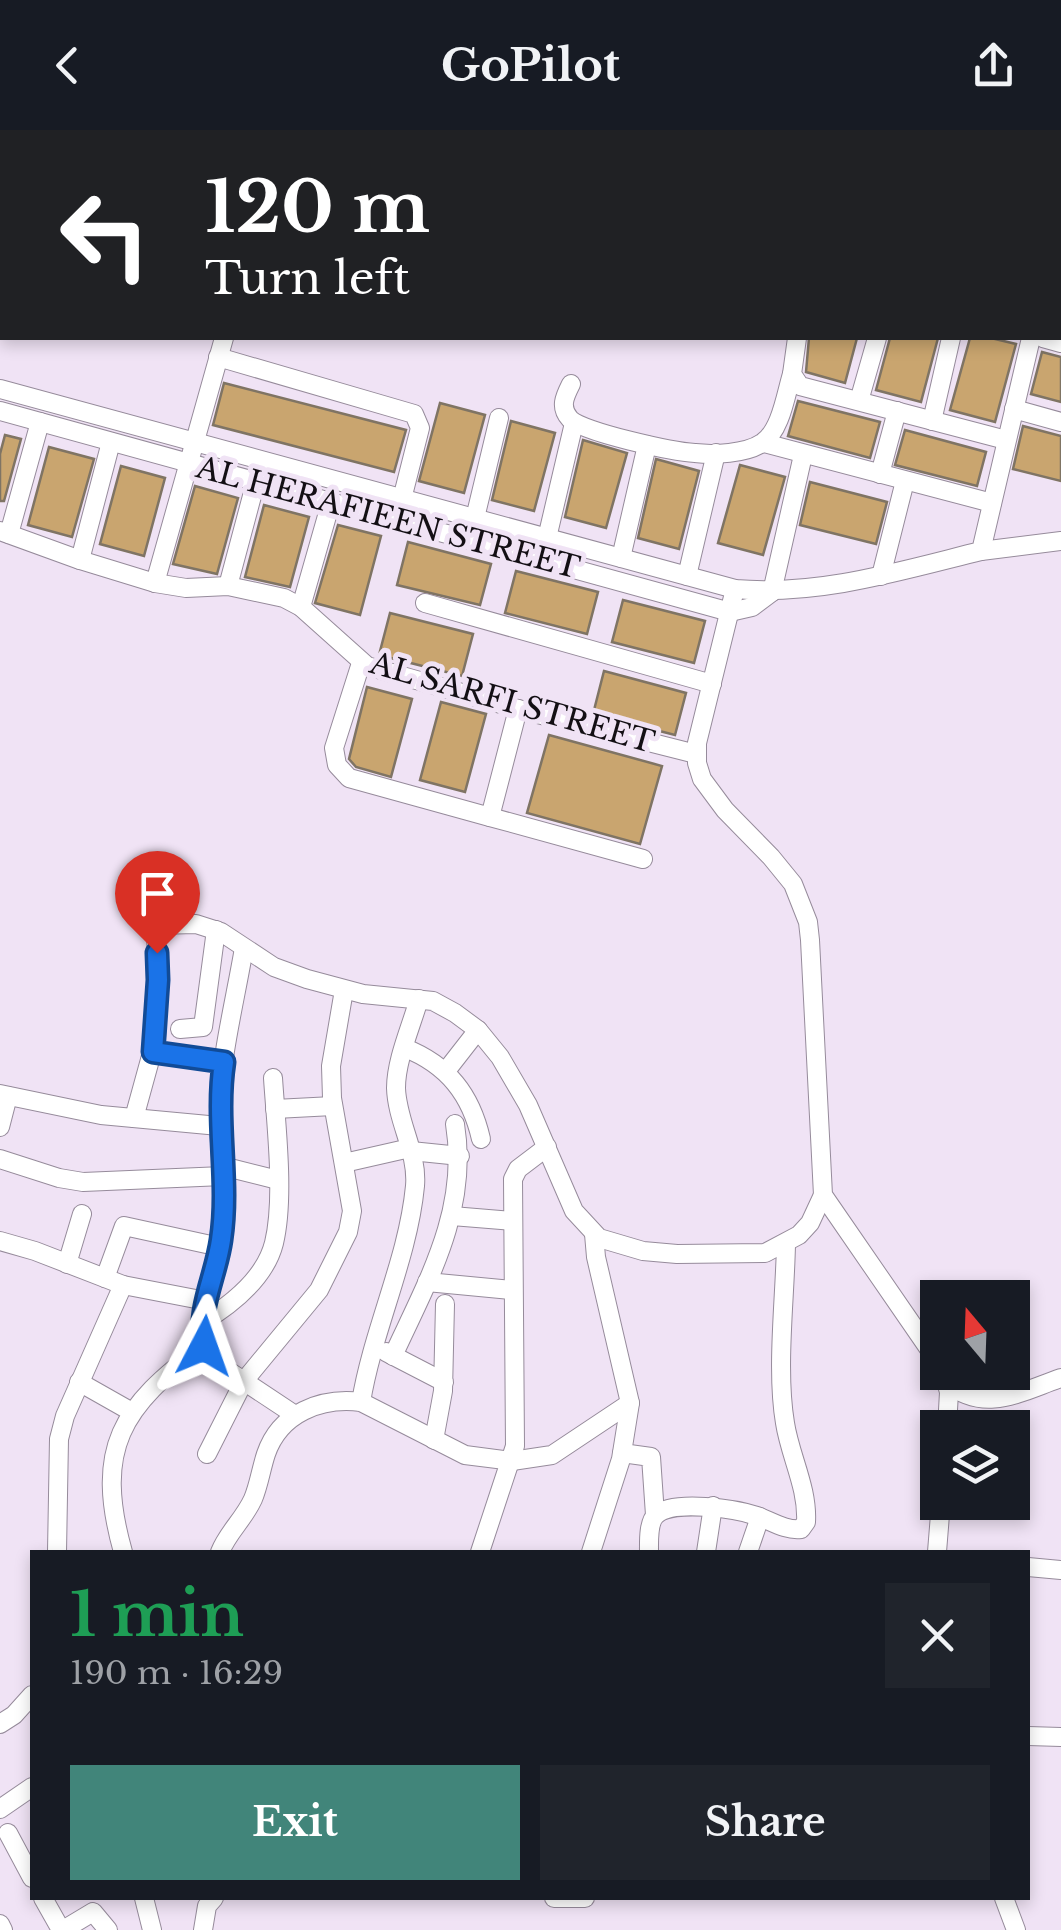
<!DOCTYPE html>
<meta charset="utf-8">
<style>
body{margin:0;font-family:"Libre Baskerville",serif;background:#20242c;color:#f1f3f6;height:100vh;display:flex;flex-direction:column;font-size:38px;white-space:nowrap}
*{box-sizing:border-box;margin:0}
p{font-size:32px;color:#9ea1a6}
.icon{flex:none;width:55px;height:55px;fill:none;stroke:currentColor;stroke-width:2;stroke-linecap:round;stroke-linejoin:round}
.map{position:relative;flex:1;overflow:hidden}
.sheet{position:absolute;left:30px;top:1420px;width:1000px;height:350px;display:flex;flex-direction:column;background:#171b24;border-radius:0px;box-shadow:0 5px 15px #0003}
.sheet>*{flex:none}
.top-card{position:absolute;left:0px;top:0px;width:1062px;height:210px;box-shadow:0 5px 15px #0003;background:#202124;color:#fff;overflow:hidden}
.needle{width:65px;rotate:341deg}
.controls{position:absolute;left:920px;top:1150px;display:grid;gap:20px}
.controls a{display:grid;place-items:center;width:110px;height:110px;border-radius:0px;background:#171b24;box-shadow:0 5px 15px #0003;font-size:50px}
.pin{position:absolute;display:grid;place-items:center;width:85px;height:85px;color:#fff;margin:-102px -42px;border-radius:50% 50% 50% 0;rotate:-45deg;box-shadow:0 0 10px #0007}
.pin .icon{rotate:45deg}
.me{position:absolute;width:110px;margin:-55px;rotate:4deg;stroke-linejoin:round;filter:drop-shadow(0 0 8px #0008)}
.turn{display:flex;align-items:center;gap:35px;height:210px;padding:0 40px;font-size:45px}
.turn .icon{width:130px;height:130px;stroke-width:2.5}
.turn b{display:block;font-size:70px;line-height:85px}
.round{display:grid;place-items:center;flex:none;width:105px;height:105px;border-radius:0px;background:#20242c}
.headline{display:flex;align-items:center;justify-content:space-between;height:170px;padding:0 40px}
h1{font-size:60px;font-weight:800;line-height:75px;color:#1e9e55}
.cta{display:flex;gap:20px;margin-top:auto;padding:20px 40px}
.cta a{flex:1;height:115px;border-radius:0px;background:#41857a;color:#fff;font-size:40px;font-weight:800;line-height:115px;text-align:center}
.cta a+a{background:#20242c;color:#f1f3f6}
header{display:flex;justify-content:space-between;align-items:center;height:130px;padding:0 40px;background:#171b24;font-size:45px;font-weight:800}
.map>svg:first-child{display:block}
.building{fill:#c9a56f;stroke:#7f7464;stroke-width:2.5}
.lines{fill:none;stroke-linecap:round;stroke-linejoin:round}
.street-casing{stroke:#968b9b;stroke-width:20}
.street{stroke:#fff;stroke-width:18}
.route-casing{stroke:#114b97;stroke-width:25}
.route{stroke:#1a73e8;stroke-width:18}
.labels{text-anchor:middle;stroke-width:10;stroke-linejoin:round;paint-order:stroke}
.street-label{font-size:30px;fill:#130f14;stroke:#f0e3f5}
</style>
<header><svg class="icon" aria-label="back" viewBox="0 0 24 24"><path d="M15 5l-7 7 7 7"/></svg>GoPilot<svg class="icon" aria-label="share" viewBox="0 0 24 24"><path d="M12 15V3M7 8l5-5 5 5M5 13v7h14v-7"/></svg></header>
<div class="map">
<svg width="1061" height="1800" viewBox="0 0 1061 1800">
<rect width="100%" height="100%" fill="#f0e3f5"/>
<g class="building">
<path d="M 809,208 L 857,208 L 845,253 L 806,242 Z"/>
<path d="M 890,208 L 938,208 L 921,272 L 876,260 Z"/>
<path d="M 970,208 L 991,208 L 1016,214 L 995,292 L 950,280 Z"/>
<path d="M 1042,222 L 1061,227 L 1061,272 L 1031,264 Z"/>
<path d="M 224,253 L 406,300 L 394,342 L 213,295 Z"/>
<path d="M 798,271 L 880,292 L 870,328 L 788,306 Z"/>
<path d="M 440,273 L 485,285 L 464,363 L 419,351 Z"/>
<path d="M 511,291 L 555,303 L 534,381 L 492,370 Z"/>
<path d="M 1023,296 L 1061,306 L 1061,351 L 1013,339 Z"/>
<path d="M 905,300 L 986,322 L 977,356 L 895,335 Z"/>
<path d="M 5,305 L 21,309 L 4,371 L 0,371 L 0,324 Z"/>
<path d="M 583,310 L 627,323 L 606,398 L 565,387 Z"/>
<path d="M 49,317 L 94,329 L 72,407 L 28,395 Z"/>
<path d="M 656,329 L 699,341 L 679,419 L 638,408 Z"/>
<path d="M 740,335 L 785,347 L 763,425 L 718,413 Z"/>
<path d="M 121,336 L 165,348 L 144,426 L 100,414 Z"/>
<path d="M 810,352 L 887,372 L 876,414 L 800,395 Z"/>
<path d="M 195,356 L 238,368 L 217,444 L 173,434 Z"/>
<path d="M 264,375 L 309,387 L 290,457 L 245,447 Z"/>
<path d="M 338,395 L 381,406 L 360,485 L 315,473 Z"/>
<path d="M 408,412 L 491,434 L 480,475 L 397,455 Z"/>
<path d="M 516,441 L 598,462 L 587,504 L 505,483 Z"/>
<path d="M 623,470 L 705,491 L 694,533 L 612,512 Z"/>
<path d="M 390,483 L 473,504 L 462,546 L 379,525 Z"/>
<path d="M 604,541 L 686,563 L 675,605 L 593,584 Z"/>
<path d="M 367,557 L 412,569 L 391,647 L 356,637 L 349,629 Z"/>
<path d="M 441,572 L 486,584 L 465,662 L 420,650 Z"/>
<path d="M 549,605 L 662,636 L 640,714 L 527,683 Z"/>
</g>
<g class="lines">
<defs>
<g id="street">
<path d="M 180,0 L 184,2"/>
<path d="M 0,119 L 2,119"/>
<path d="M 797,208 L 792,244 L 800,256 L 1006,310"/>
<path d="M 1043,208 L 1061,213"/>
<path d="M 218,227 L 414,284 L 420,298 L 402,369"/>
<path d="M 571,254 C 565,266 559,277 570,289 C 582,302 674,322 695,323 C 713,325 746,324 762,313 C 781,301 786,263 792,244"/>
<path d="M 0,259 L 735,459 C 819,466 900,441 981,421 L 1031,208"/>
<path d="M 859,271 L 877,208"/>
<path d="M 1014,279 L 1061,292"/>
<path d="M 0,281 L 730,482 L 752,477 L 772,462"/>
<path d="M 932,291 L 951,208"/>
<path d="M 764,313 L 992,373"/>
<path d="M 880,344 L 897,281"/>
<path d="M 475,388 L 499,288"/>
<path d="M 0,401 L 80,430 L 155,453 L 186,458 L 228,456 L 284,468 L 301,477 L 367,536 L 518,579 L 696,624"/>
<path d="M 9,404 L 40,292"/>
<path d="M 547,408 L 574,293"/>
<path d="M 981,421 L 1061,411"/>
<path d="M 621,428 L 647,315"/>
<path d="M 80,430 L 111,312"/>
<path d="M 687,446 L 716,323"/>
<path d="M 881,446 L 905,351"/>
<path d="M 155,453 L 224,208"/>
<path d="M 228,456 L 256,351"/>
<path d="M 735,459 L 697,613 L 697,633 L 702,649 L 725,680 L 771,727 L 793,754 L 808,792 L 810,810 L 823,1065 L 938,1232"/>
<path d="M 772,462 L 803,325"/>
<path d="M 425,473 L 712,554"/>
<path d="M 301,477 L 331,372"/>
<path d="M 361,533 L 334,618 L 337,635 L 349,648 L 490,687 L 518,579"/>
<path d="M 490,687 L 643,729"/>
<path d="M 244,818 C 235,871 221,925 219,979 C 218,1023 228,1067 221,1111 C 215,1152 188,1190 212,1230 L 295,1285"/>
<path d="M 180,899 L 203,897 L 216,800"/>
<path d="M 405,918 C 448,935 471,965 481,1009"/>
<path d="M 153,922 L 224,932"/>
<path d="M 446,941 L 478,900"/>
<path d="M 0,964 L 101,985 L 219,996"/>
<path d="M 275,979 L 333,976"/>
<path d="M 134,988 L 156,908 L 159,851 L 155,795 L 196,794 L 221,802 L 274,837 L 307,849 L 363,864 L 433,871 L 455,883 L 478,900 L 500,927 L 528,975 L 574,1081 L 599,1108 L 643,1121 L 677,1124 L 765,1123 L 799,1105 L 810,1093 L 823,1065"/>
<path d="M 0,997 L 8,966"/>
<path d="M 411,1021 L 460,1026"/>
<path d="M 0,1029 L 59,1048 L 83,1052 L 223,1046"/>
<path d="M 344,1033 L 410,1018"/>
<path d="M 222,1036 L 278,1050"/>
<path d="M 452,1086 L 512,1091"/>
<path d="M 0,1111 L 35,1121 L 123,1155 L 206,1171"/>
<path d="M 67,1134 L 82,1084"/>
<path d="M 105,1148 L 124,1096 L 220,1117"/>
<path d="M 427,1152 L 511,1160"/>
<path d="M 201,1193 C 231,1175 265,1149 274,1113 C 285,1067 276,995 273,948"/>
<path d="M 386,1222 L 444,1252"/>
<path d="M 393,1226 C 428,1150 469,1080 455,994"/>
<path d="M 945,1248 L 949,1262 L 947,1298"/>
<path d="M 79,1252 L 132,1282"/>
<path d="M 947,1253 C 985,1284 1020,1262 1061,1248"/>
<path d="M 361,1272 C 373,1199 408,1129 415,1056 C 418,1022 397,992 396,958 C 396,930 411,897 419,869"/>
<path d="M 434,1310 L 443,1261 L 445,1174"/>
<path d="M 622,1323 L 651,1327 L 655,1385"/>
<path d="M 207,1324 L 244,1251 L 319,1160 L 348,1102 L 352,1081 L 332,968 L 331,936 L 344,860"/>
<path d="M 57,1422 L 59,1309 L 65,1286 L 123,1155"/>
<path d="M 123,1422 C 94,1319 121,1276 204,1216"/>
<path d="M 220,1422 C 228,1402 244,1389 253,1369 C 259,1355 261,1339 266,1324 C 280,1283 321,1267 361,1272 L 465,1325 L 512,1331 L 552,1325 L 630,1273"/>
<path d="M 480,1422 L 515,1316 L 513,1049 L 518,1039 L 547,1017"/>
<path d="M 591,1422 L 621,1329 L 630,1273 L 596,1127 L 594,1104"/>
<path d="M 649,1422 C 649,1412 648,1392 656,1385 C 673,1369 737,1379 757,1386 C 771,1391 786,1401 801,1399 L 806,1392 C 808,1358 790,1326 785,1293 C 776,1240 785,1169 786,1114"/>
<path d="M 706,1422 L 713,1376"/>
<path d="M 748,1422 L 760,1387"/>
<path d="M 937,1422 L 941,1372"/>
<path d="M 1028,1437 L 1061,1440"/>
<path d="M 0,1594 L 14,1585 L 32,1565"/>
<path d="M 1028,1606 L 1061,1607"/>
<path d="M 0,1679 L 32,1657"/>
<path d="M 8,1703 L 32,1748"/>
<path d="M 43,1768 L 61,1800"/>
<path d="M 144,1768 L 152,1800"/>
<path d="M 554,1768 L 585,1768"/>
<path d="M 1004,1768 L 1016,1800"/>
<path d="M 0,1794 L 3,1800"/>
<path d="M 63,1800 L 93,1782 L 108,1800"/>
<path d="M 203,1800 L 207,1776 L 214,1768"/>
</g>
</defs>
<use href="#street" class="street-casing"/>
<use href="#street" class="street"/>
</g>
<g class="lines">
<defs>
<path id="route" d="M 157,823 L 158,850 L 153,922 L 224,932 C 215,991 230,1051 221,1110 C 216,1146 197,1179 204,1216"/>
</defs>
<use href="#route" class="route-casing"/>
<use href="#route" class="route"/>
</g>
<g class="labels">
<g class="street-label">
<text transform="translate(388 388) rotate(15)" y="10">AL HERAFIEEN STREET</text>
<text transform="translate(512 573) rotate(16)" y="10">AL SARFI STREET</text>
</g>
</g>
</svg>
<div class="controls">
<a><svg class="needle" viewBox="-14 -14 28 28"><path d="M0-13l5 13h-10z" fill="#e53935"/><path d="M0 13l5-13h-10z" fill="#9ea1a6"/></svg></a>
<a><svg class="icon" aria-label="layers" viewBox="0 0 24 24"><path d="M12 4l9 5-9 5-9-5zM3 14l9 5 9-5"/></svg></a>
</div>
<div class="pin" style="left:157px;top:823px;background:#d93025"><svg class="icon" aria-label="arrive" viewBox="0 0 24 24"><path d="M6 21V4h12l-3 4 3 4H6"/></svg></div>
<svg class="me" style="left:204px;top:1216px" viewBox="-20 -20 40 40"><path d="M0-17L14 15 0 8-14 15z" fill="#1a73e8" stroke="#fff" stroke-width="4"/></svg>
<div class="top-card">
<div class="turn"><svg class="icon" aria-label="left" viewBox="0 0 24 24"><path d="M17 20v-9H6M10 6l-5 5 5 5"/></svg><div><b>120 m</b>Turn left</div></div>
</div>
<section class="sheet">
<div class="headline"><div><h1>1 min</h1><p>190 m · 16:29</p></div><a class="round"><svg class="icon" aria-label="close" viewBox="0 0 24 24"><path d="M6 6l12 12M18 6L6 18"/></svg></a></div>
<div class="cta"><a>Exit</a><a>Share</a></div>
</section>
</div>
